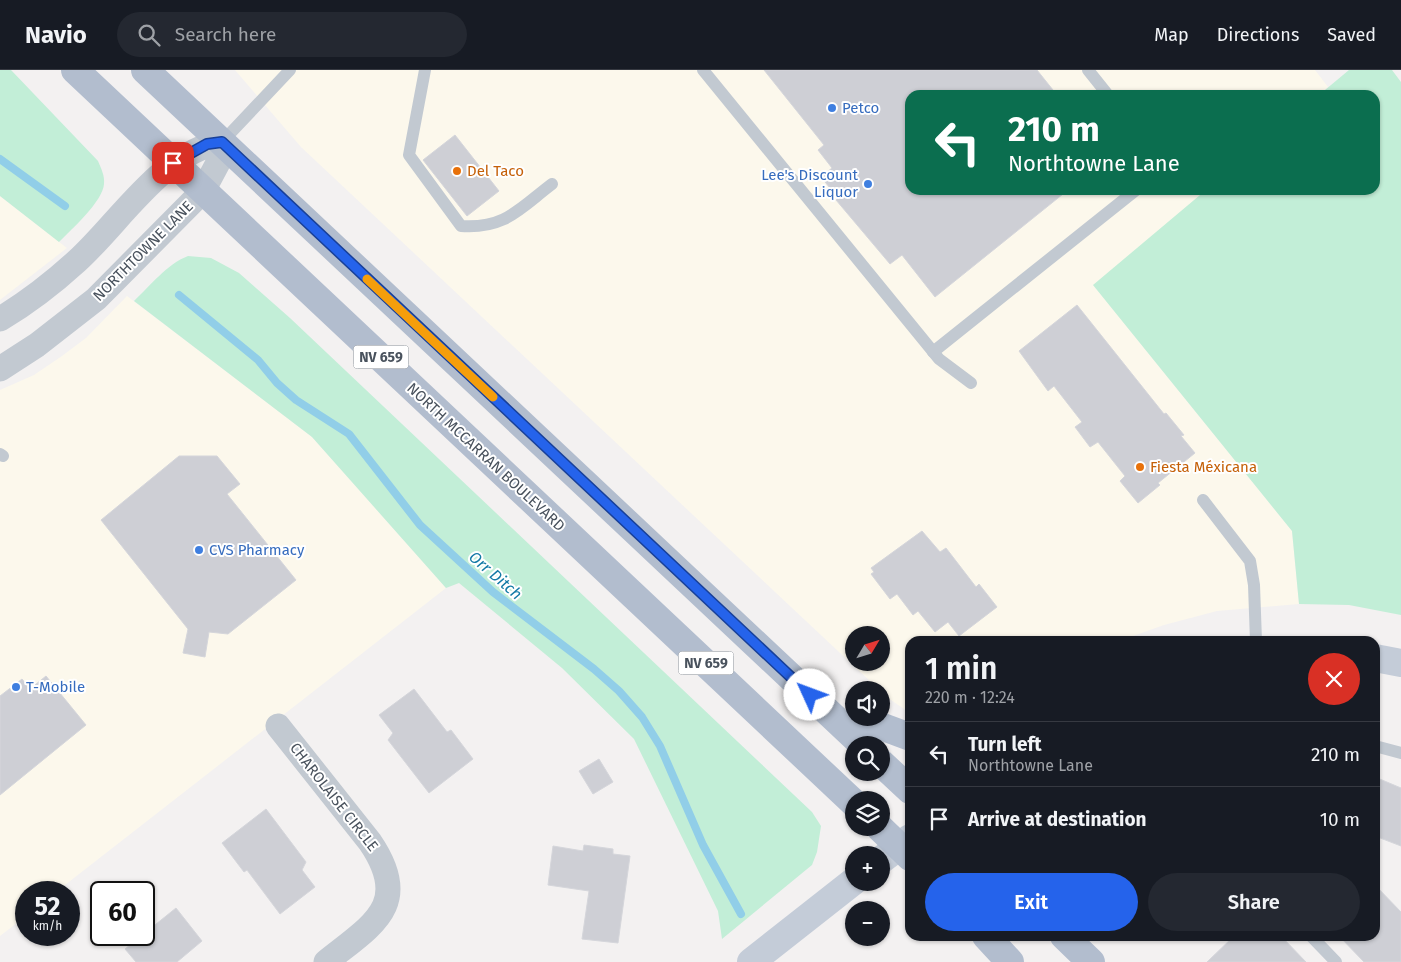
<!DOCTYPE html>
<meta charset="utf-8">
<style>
body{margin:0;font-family:"Fira Sans",sans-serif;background:#242831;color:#f1f3f6;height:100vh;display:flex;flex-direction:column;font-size:19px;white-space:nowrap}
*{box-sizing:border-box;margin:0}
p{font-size:16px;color:#9ea1a6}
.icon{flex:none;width:28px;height:28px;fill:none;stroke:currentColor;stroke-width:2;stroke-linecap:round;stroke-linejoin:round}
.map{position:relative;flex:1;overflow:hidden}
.panel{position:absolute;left:905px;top:566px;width:475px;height:305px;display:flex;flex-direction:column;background:#171b24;border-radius:15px;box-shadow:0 1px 4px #0004}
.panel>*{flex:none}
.top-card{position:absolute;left:905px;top:20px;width:475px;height:105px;border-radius:15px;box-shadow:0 1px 4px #0004;background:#0b6e4f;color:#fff;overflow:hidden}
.needle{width:32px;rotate:52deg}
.tools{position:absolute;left:845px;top:556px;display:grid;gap:10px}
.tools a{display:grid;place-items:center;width:45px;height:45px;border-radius:50%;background:#171b24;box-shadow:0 1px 4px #0004;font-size:25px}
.speed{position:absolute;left:15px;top:811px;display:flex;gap:10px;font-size:25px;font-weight:700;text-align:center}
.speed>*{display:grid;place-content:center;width:65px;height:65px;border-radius:50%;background:#171b24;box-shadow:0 1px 4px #0004;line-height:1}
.speed small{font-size:12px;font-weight:400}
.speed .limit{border:2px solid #111;border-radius:8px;background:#fff;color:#111}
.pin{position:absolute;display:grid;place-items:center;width:42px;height:42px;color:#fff;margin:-21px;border-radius:10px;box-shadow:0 2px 8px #0006}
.me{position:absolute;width:55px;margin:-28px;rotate:313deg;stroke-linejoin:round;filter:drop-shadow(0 0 4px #0008)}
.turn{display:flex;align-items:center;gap:18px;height:105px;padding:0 20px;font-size:22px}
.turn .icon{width:65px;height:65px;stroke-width:2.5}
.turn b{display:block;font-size:35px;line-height:42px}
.round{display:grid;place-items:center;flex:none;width:52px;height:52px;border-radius:26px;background:#242831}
.summary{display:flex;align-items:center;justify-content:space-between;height:85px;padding:0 20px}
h1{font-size:30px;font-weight:600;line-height:38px}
.button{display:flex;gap:10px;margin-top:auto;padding:10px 20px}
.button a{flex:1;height:58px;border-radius:30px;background:#2563eb;color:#fff;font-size:20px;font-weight:600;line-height:58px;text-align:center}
.button a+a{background:#242831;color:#f1f3f6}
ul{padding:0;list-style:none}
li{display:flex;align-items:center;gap:15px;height:65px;padding:0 20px;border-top:1px solid #363941}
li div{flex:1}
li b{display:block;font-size:19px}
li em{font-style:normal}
header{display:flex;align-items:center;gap:30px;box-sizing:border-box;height:70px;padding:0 25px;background:#171b24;border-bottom:1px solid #363941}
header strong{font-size:24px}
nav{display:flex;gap:28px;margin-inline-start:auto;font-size:18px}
.search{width:350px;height:45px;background:#242831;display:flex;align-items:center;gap:12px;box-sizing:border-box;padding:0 18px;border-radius:28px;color:#9ea1a6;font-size:19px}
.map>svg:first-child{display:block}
.commercial{fill:#fcf8ec;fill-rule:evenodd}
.green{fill:#c2eed7}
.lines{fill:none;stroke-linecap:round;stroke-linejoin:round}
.stream{stroke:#91cee8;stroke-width:8}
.building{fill:#cecfd5;stroke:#d5d6db}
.lane{stroke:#c2c9d1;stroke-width:12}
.street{stroke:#c2c9d1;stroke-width:25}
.secondary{stroke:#c4ccd8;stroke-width:28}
.primary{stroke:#b2bdce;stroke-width:28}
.route-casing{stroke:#184099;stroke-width:12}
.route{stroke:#2563eb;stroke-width:9}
.slow{stroke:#f59e0b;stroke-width:9}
.shop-dot{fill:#3f7fe0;stroke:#fff;stroke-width:2}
.food-dot{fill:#e8710a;stroke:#fff;stroke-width:2}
.labels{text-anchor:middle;stroke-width:4;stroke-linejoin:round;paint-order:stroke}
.shield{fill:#fff;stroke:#80868e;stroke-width:1}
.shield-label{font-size:14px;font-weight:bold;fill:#49525d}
.shop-label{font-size:15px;fill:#366cbe;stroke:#fff;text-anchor:start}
.food-label{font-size:15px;fill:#c56008;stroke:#fff;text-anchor:start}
.street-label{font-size:15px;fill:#49525d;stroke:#fff}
.water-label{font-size:16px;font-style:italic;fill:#137aa6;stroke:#fff}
</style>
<header>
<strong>Navio</strong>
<div class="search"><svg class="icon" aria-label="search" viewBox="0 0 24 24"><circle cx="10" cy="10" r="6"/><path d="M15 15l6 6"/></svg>Search here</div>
<nav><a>Map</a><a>Directions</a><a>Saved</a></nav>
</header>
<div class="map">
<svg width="1401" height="892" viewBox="0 0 1401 892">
<rect width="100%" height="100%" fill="#f3f1f1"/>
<g class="commercial">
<path d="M 235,0 L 1315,0 L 1328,17 L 1319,25 L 910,25 L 910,120 L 1206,120 L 1094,216 L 1292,461 L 1299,534 L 1217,541 L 1164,555 L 1119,571 L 910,571 L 910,643 L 888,628 L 301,77 ZM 854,565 L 881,565 L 881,592 L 854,592 Z"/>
<path d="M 0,126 L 67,178 L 0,230 Z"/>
<path d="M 127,226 L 312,367 L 446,518 L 56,822 L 26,822 L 26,846 L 0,866 L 0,320 L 34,305 L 62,286 L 86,268 Z"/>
</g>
<g class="green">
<path d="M 0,0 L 11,0 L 98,91 C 101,98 105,106 104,114 C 103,131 72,159 59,172 L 0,126 Z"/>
<path d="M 1349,0 L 1392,0 L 1401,12 L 1401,545 L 1349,535 L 1299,534 L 1292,461 L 1093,215 L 1206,120 L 1375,120 L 1375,25 L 1319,25 Z"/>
<path d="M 188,186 L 211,188 L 239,203 L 290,248 L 812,742 L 821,756 L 817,782 L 812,795 L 722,869 L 718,841 L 634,669 L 562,598 L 459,513 L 446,518 L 312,367 L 134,231 C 150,216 167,194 188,186 Z"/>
</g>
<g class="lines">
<g class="stream">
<path d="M 0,89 L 65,136"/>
<path d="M 179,225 L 258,290 L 277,313 L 296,330 L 349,364 L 420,455 L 493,522 L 594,599 L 619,621 L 642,647 L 660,676 L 703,775 L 741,844"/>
</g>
</g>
<g class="building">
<path d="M 764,0 L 1037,0 L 1057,25 L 910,25 L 910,120 L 1068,120 L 935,227 L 902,185 L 890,194 L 836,130 L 838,128 L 821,107 L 832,98 L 818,80 L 824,75 Z"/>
<path d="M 455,65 L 499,121 L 467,146 L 423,90 Z"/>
<path d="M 1077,235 L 1164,344 L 1166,343 L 1184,365 L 1181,366 L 1195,383 L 1158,413 L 1160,415 L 1138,433 L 1120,411 L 1125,406 L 1098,372 L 1090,377 L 1075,357 L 1082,352 L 1054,316 L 1048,321 L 1019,281 Z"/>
<path d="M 179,386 L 217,386 L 240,414 L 227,424 L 296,510 L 228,564 L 209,562 L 205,587 L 183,583 L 188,559 L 101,450 Z"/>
<path d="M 922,461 L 940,482 L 946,478 L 976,517 L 979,514 L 997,537 L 959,566 L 948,552 L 935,562 L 918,541 L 913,545 L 897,524 L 890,529 L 871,504 L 874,502 L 871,498 Z"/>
<path d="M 46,606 L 86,655 L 0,725 L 0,626 L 22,609 L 30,619 Z"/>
<path d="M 414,619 L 447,662 L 451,660 L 473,689 L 429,723 L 388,670 L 393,663 L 379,645 Z"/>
<path d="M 599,689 L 613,712 L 593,724 L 579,701 Z"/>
<path d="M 1375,707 L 1401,718 L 1401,776 L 1375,766 Z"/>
<path d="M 266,739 L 306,792 L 302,800 L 315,817 L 280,844 L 247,800 L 244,802 L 222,773 Z"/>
<path d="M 584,775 L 613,779 L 613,784 L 630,786 L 618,873 L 582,869 L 589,821 L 548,815 L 553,776 L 583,781 Z"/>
<path d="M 1375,815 L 1401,842 L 1401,892 L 1364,892 L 1339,866 L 1375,866 Z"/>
<path d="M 176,838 L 202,871 L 177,892 L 136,892 L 125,879 Z"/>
<path d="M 1234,866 L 1281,866 L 1306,892 L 1207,892 Z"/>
</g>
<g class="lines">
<g class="lane">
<path d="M 425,0 L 409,85 L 461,156 C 505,159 519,139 552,114"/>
<path d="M 703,0 L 939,289 L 971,313"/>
<path d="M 1088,0 L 1108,25"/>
<path d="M 222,72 L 290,0"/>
<path d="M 933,282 L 1136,120"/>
<path d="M 0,384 L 3,386"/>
<path d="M 1203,430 L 1250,491 L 1254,515 L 1256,571"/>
<path d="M 1375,676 L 1401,683"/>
<path d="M 1311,866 L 1336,892"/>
</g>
<g class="street">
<path d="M 0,249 C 27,233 54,212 77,191 C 120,152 162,82 222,72 L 220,89 L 203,121 L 96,229 L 37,275 L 0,299"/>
<path d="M 278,656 L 370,772 C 413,835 372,855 326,892"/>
</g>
<g class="secondary">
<path d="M 1375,588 L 1401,593"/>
<path d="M 881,790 L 910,768"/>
<path d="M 751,892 L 854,811"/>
</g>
<g class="primary">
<path d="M 75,0 L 854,733"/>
<path d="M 145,0 L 863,675"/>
<path d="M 859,648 L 910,667"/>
<path d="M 881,693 L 910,720"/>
<path d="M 880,758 L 910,787"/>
<path d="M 986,866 L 1010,892"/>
<path d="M 1064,866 L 1091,892"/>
</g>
</g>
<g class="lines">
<defs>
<path id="route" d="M 173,93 L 207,74 L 222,72 L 810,625"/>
</defs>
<use href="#route" class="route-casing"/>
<use href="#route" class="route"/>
<path class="slow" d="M 367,209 L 493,327"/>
</g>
<g class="shop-dot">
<circle cx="832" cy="38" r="5"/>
<circle cx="868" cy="114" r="5"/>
<circle cx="199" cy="480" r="5"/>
<circle cx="16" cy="617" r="5"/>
</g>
<g class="food-dot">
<circle cx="457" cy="101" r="5"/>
<circle cx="1140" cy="397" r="5"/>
</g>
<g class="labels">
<g class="shield">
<rect x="353.5" y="275.5" width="55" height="23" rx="4"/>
<rect x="678.5" y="581.5" width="55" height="23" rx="4"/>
</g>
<g class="shield-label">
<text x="381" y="292">NV 659</text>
<text x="706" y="598">NV 659</text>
</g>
<g class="shop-label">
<text x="842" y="43">Petco</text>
<text x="858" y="110" text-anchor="end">Lee's Discount<tspan x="858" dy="17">Liquor</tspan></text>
<text x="209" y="485">CVS Pharmacy</text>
<text x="26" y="622">T-Mobile</text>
</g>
<g class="food-label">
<text x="467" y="106">Del Taco</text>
<text x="1150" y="402">Fiesta Méxicana</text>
</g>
<g class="street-label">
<text transform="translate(143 181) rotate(-45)" y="5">NORTHTOWNE LANE</text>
<text transform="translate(486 387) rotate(43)" y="5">NORTH MCCARRAN BOULEVARD</text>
<text transform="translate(334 727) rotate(52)" y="5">CHAROLAISE CIRCLE</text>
</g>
<g class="water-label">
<text transform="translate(496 505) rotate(41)" y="6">Orr Ditch</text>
</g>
</g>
</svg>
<div class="tools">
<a><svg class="needle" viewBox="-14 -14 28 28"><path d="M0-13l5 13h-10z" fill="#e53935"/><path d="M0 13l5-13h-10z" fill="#9ea1a6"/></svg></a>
<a><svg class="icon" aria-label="sound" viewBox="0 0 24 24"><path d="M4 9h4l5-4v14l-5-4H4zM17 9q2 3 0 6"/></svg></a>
<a><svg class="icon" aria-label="search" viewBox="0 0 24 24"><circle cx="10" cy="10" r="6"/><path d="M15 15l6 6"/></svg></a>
<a><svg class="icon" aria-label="layers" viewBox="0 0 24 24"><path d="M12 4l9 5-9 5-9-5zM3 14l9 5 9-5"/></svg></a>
<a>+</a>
<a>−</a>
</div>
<div class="speed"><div>52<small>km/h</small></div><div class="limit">60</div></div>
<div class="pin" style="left:173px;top:93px;background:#d93025"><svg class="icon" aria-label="arrive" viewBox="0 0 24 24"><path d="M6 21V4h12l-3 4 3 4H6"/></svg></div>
<svg class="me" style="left:810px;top:625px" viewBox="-20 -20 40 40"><circle r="19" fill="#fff"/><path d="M0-13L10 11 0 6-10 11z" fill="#2563eb"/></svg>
<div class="top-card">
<div class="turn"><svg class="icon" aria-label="left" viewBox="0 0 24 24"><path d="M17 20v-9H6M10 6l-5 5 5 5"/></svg><div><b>210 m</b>Northtowne Lane</div></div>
</div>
<section class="panel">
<div class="summary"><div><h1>1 min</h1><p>220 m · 12:24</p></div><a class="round" style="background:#d93025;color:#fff"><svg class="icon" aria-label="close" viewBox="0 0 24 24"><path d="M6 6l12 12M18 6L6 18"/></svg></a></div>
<ul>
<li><svg class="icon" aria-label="left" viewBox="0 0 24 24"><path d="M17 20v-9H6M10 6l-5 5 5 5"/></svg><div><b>Turn left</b><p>Northtowne Lane</p></div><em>210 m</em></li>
<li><svg class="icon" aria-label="arrive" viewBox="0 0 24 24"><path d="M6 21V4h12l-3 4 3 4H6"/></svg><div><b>Arrive at destination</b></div><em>10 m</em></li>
</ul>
<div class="button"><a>Exit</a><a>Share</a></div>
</section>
</div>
